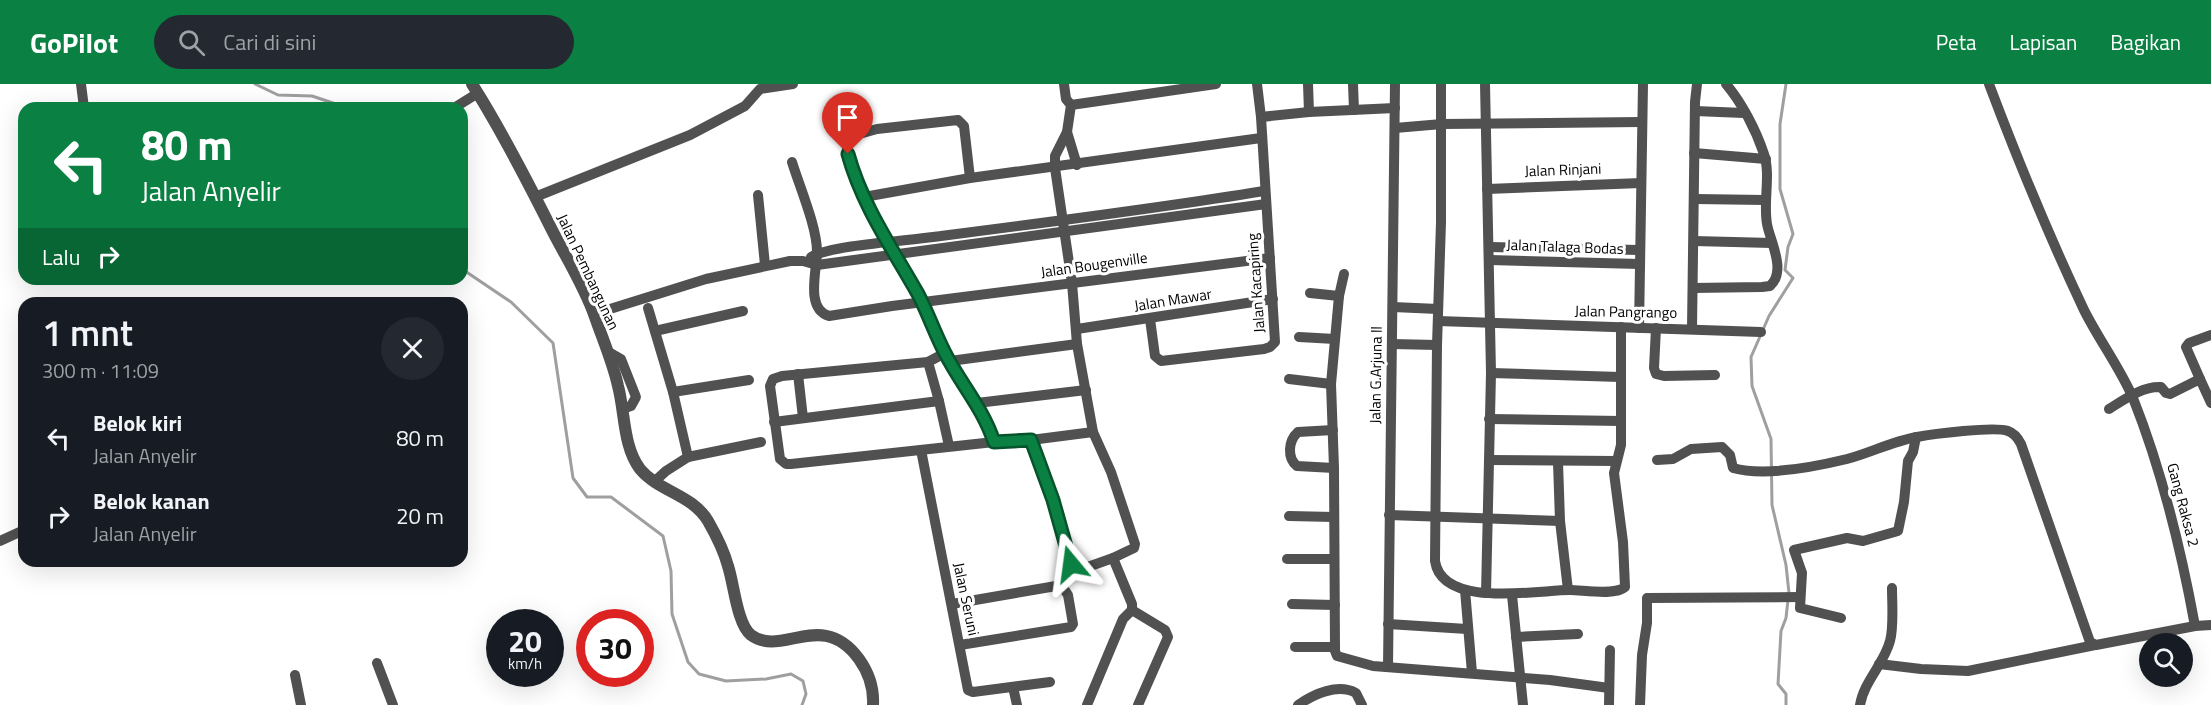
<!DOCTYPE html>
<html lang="id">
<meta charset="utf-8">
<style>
body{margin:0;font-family:"Titillium Web",sans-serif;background:#242831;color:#f1f3f6;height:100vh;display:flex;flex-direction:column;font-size:22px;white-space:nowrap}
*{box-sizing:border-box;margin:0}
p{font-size:20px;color:#9ea1a6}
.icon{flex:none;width:33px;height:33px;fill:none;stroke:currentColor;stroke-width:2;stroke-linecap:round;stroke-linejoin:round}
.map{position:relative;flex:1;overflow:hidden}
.drawer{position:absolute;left:18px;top:213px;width:450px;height:270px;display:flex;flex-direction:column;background:#171b24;border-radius:18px;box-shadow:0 6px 24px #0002}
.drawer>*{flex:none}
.top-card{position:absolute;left:18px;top:18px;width:450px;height:183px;border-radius:18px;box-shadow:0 6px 24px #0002;background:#0b8043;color:#fff;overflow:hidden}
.controls{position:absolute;left:2139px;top:549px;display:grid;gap:12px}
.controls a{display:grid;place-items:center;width:54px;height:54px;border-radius:50%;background:#171b24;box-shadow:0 6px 24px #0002;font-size:30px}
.speed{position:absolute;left:486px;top:525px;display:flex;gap:12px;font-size:30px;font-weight:700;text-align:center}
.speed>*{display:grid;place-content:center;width:78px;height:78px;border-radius:50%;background:#171b24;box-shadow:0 6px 24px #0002;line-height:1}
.speed small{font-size:15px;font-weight:400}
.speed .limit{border:9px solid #d22;background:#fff;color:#111}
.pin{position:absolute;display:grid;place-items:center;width:51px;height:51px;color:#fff;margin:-62px -26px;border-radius:50% 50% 50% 0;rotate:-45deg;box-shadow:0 0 6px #0007}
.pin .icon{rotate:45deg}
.me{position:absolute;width:66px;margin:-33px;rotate:344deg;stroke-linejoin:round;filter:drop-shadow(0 0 4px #0008)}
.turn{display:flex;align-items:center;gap:21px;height:126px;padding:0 24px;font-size:27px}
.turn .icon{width:78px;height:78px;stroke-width:2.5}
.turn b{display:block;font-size:42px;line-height:51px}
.then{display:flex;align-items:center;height:57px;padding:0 24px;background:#0003;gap:12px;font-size:22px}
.round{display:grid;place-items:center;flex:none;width:63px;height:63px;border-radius:32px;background:#242831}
.summary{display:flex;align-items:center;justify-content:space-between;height:102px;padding:0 24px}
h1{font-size:36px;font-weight:600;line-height:45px}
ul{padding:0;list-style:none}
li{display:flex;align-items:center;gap:18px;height:78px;padding:0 24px}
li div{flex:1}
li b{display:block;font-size:22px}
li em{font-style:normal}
header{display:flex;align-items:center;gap:36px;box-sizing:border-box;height:84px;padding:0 30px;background:#0b8043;color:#fff}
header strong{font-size:28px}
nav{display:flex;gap:33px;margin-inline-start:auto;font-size:21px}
.search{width:420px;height:54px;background:#242831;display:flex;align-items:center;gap:15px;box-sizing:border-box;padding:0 21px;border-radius:33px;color:#9ea1a6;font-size:22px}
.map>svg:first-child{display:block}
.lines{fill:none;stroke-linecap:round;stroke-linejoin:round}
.stream{stroke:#9f9f9f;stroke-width:3}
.minor{stroke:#515151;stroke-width:10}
.tertiary{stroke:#515151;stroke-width:12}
.route-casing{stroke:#07532c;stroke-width:15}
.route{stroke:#0b8043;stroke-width:10}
.labels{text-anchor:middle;stroke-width:6;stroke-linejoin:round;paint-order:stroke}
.street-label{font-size:15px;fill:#000;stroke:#fff}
</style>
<header>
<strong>GoPilot</strong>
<div class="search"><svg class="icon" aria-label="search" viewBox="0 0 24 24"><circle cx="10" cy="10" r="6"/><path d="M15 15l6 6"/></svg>Cari di sini</div>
<nav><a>Peta</a><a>Lapisan</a><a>Bagikan</a></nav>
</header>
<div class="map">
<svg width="2211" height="621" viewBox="0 0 2211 621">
<rect width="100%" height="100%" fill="#fff"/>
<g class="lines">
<g class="stream">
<path d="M 255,0 L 278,11 L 312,12 L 348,24"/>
<path d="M 1786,0 L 1780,40 L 1780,105 L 1793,150 L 1788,163 L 1785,186 L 1793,194 L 1769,232 L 1751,273 L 1752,302 L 1771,355 L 1772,421 L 1786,481 L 1789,509"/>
<path d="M 462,185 L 511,218 L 553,259 L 573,394 L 587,413 L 611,413 L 663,452 L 671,487 L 672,530 L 688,578 L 699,590 L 726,597 L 766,595 L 791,590 L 803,597 L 806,610 L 802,621"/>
<path d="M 1786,621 L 1786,610 L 1778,600 L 1781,547 L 1786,534 L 1788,516"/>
</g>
<g class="minor">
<path d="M 81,0 L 84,24"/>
<path d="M 1308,0 L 1309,28"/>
<path d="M 1353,0 L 1354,26"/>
<path d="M 1441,0 L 1441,138 L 1437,261 L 1435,477 C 1442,525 1538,506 1570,506 C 1583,506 1615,512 1625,503 L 1623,458 L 1614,389 L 1621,361 L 1621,243"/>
<path d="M 1485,0 L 1491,289 L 1486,509"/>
<path d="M 1989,0 C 2018,77 2049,152 2084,226 C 2099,256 2120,284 2133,314 C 2162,387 2181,465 2195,542"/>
<path d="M 1071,21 L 1216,0"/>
<path d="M 454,24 L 478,9"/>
<path d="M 1695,27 L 1744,29"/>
<path d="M 1261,33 L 1309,28 L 1395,24"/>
<path d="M 1395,44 L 1442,40 L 1641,38"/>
<path d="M 1067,48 L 1077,81"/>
<path d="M 1694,69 L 1766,75"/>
<path d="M 792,78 C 800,104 817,143 817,168 C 817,186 805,225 829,232 L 892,222 L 1270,174"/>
<path d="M 970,94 L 964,42 L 958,36 L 877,45 L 852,52 L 847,59 C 844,95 900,177 918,211 C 928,230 935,251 945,270 C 961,300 983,325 994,358 L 1031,356 L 1093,348"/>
<path d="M 1487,105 L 1641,99"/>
<path d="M 758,111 L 765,181"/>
<path d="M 535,113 L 690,51 L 745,22 L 760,5 L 793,0"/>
<path d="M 864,113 L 970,94 L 1261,54"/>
<path d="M 1695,115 L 1765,116"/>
<path d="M 1694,157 L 1772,159"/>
<path d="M 1489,163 L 1640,166"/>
<path d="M 811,173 C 832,161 905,157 933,153 C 1043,139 1154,125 1264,107"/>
<path d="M 1490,176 L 1640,180"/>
<path d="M 1344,190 L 1339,212 L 1331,300 L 1334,384 L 1335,567 L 1337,572 L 1373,582 L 1550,596 L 1609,604"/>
<path d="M 1693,204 L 1762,203 L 1770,202 C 1787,187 1770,157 1767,140 C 1763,117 1771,91 1764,70 C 1756,46 1742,19 1726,0"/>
<path d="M 1310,209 L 1339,212"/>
<path d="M 1393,223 L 1438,225"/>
<path d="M 648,224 L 673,308 L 688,373 L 666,387 L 655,397"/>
<path d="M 594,230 L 706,195 L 790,177 L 803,177 L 817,181 L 1266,120"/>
<path d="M 1150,235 L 1155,272 L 1161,277 L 1264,265 L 1270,263 L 1275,258 L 1261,33 L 1257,0"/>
<path d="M 1438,237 L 1761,248"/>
<path d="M 1639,244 L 1643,0"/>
<path d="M 1656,244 L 1654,284 L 1656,290 L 1664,292 L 1715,291"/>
<path d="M 1077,245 L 1273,215"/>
<path d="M 1692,245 L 1695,18 L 1697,0"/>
<path d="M 655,247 L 743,227"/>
<path d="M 1299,253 L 1335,255"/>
<path d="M 1392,260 L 1437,261"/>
<path d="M 607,267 L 621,275 L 636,313 L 631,322 L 622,325"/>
<path d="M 945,269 L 928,278 L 782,292 L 773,295 L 770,302 L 780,375 L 786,380 L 791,380 L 994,358"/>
<path d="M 950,277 L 1077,260"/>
<path d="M 928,278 L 939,317 L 949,362"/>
<path d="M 1491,289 L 1620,293"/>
<path d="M 798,290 L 803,334"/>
<path d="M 1289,295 L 1331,300"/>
<path d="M 2200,295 L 2186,263 L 2189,259 L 2211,251"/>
<path d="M 673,308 L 749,296"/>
<path d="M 977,319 L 1086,306"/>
<path d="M 2109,325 C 2125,315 2143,302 2161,303 L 2166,309 L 2170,310 L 2200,295 L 2211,319"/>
<path d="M 1489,335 L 1621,337"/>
<path d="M 774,338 L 939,317"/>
<path d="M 1333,346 L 1298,348 C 1288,357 1287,374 1297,382 L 1334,384"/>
<path d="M 1031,356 L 1053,416 L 1071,480 L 1082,485 L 1113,474 L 1134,464 L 1135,460 L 1111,388 L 1093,348 L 1077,260 L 1072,199 L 1055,84 L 1055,72 L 1067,48 L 1071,21 L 1066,15 L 1064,0"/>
<path d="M 921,366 L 968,606 L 973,608 L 1050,598"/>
<path d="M 688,373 L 761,358"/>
<path d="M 1489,376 L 1616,377"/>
<path d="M 1657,376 L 1673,375 L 1691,365 L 1722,363 L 1730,371 L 1733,384 C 1765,393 1814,383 1847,375 C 1870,369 1893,357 1917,353 C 1932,350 1995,342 2008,347 C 2014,349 2018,354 2021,360 L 2090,558 L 2096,561 L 2195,542 L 2211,541"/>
<path d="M 1558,378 L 1560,437 L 1568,506"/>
<path d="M 1389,431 L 1560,437"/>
<path d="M 1289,432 L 1334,433"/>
<path d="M 0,457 L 24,446"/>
<path d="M 1113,474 L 1132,520 L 1132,526 L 1165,546 L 1168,553 L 1138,621"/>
<path d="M 1287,475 L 1334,475"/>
<path d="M 1465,506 L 1472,589"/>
<path d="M 1512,511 L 1523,621"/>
<path d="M 952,520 L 1056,502 L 1064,505 L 1068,511 L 1073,540 L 1071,543 L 960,561"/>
<path d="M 1292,520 L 1335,521"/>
<path d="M 1841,534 L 1800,524 L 1802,489 L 1794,466 L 1847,454 L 1863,457 L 1898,447 L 1904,418 L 1908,377 L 1913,368 L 1916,353"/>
<path d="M 1388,540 L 1467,545"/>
<path d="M 1516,553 L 1578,550"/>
<path d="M 1295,563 L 1335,563"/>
<path d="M 377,579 L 393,621"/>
<path d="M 1879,580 L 1921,585 L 1968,587 L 2095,561"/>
<path d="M 1388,583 L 1395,0"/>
<path d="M 295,591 L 301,621"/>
<path d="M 1013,603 L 1017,621"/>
<path d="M 1087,621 L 1123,535 L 1132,526"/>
<path d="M 1298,621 C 1314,610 1338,599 1356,609 L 1362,621"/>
<path d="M 1609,621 L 1610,566"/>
<path d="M 1640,621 L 1642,571 L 1647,539 L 1647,514 L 1800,513"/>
<path d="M 1860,621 C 1864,597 1884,580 1890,557 C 1894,543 1892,519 1892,504"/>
</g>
<path class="tertiary" d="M 472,0 C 502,47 528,98 553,148 C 567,175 585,204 595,233 C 603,256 613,279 618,302 C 625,328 623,363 640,385 C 659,408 692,410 708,437 C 716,451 724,467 728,482 C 734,500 737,540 751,551 C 782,574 822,524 859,575 C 869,589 874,603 873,621"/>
</g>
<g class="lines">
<defs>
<path id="route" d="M 848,70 C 862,121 892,164 918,210 C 928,229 935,250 945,269 C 960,299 983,324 994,358 L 1031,356 L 1053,416 L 1071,480"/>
</defs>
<use href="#route" class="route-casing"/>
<use href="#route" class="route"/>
</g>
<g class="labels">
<g class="street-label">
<text transform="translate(1563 86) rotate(-2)" y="5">Jalan Rinjani</text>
<text transform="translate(1565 163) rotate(2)" y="5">Jalan Talaga Bodas</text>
<text transform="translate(1094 181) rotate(-8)" y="5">Jalan Bougenville</text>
<text transform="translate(588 188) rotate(65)" y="5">Jalan Pembangunan</text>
<text transform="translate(1256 199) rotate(-94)" y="5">Jalan Kacapiring</text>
<text transform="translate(1173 216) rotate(-9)" y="5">Jalan Mawar</text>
<text transform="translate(1626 228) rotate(1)" y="5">Jalan Pangrango</text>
<text transform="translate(1376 291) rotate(-89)" y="5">Jalan G.Arjuna ll</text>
<text transform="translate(2183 421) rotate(75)" y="5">Gang Raksa 2</text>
<text transform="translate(966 515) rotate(78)" y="5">Jalan Seruni</text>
</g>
</g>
</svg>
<div class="controls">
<a><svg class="icon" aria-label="search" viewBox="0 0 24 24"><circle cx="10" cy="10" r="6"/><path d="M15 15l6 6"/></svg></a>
</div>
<div class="speed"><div>20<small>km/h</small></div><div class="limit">30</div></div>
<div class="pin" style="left:848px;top:70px;background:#d93025"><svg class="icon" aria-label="arrive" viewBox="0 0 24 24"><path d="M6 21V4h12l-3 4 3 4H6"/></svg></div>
<svg class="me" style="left:1071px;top:480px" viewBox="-20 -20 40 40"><path d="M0-17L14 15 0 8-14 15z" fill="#0b8043" stroke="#fff" stroke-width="4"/></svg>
<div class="top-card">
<div class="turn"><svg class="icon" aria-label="left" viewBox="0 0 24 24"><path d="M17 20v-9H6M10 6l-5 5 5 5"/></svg><div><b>80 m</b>Jalan Anyelir</div></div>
<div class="then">Lalu<svg class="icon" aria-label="right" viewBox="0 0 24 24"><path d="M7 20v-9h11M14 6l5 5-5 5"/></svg></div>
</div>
<section class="drawer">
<div class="summary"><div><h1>1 mnt</h1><p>300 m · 11:09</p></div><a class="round"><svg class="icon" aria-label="close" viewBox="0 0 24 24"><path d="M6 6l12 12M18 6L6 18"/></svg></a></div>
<ul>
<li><svg class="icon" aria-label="left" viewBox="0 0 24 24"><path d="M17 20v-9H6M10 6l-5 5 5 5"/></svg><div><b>Belok kiri</b><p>Jalan Anyelir</p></div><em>80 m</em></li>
<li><svg class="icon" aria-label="right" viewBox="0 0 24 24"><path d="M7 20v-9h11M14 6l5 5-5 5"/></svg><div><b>Belok kanan</b><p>Jalan Anyelir</p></div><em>20 m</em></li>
</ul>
</section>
</div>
